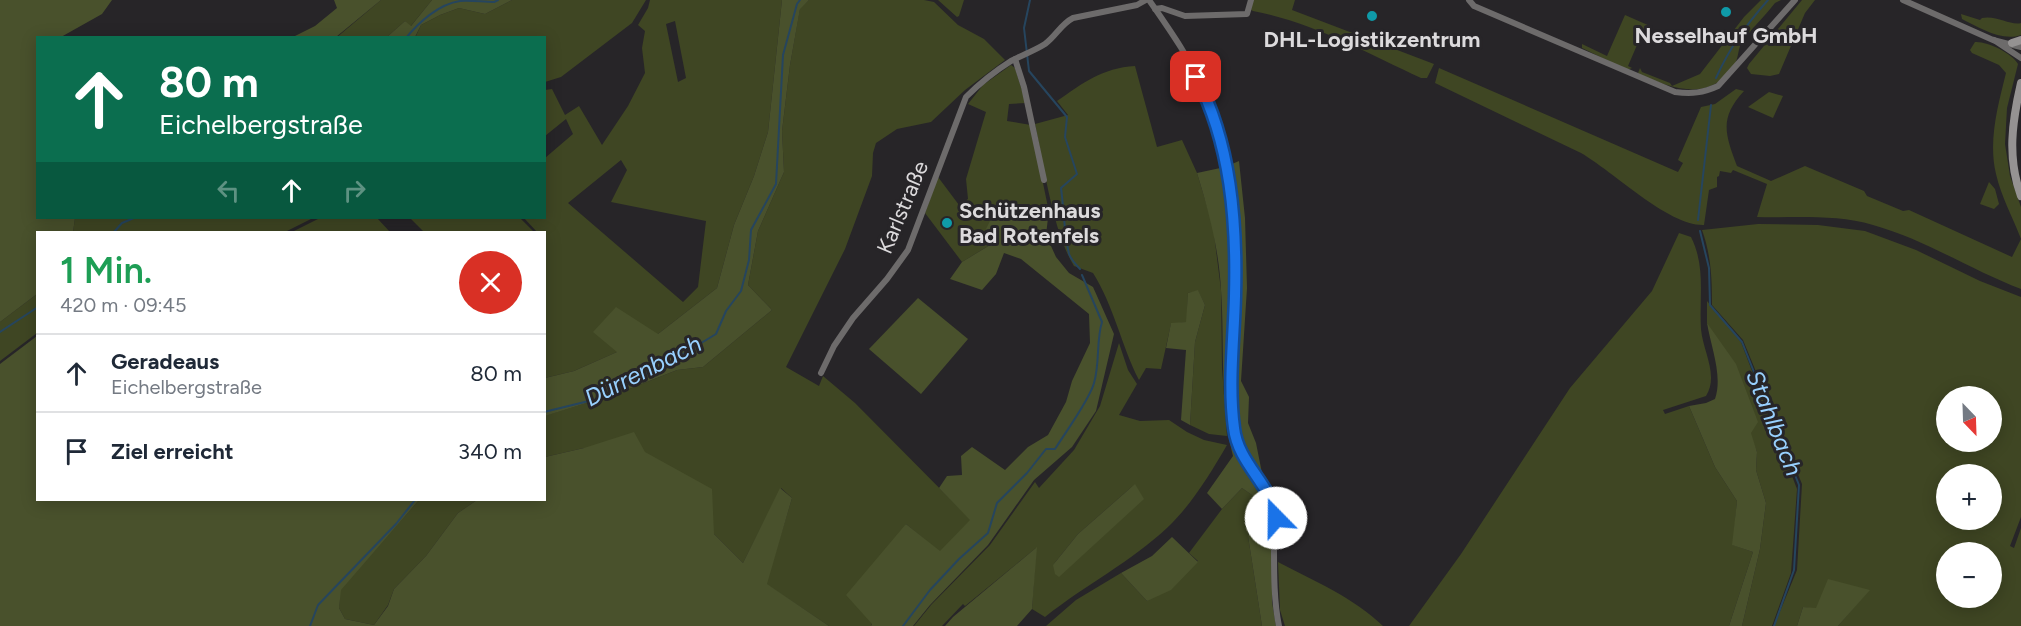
<!DOCTYPE html>
<html lang="de">
<meta charset="utf-8">
<style>
body{margin:0;font-family:Figtree,sans-serif;background:#f2f2f3;color:#1f2937;height:100vh;display:flex;flex-direction:column;font-size:22px;white-space:nowrap}
*{box-sizing:border-box;margin:0}
p{font-size:20px;color:#747a83}
.icon{flex:none;width:33px;height:33px;fill:none;stroke:currentColor;stroke-width:2;stroke-linecap:round;stroke-linejoin:round}
.map{position:relative;flex:1;overflow:hidden}
.side{position:absolute;left:36px;top:231px;width:510px;height:270px;display:flex;flex-direction:column;background:#fff;border-radius:0px;box-shadow:0 3px 15px #0003}
.side>*{flex:none}
.top-card{position:absolute;left:36px;top:36px;width:510px;height:183px;border-radius:0px;box-shadow:0 3px 15px #0003;background:#0b6e4f;color:#fff;overflow:hidden}
.needle{width:39px;rotate:157deg}
.controls{position:absolute;left:1936px;top:386px;display:grid;gap:12px}
.controls a{display:grid;place-items:center;width:66px;height:66px;border-radius:50%;background:#fff;box-shadow:0 3px 15px #0003;font-size:30px}
.pin{position:absolute;display:grid;place-items:center;width:51px;height:51px;color:#fff;margin:-26px;border-radius:12px;box-shadow:0 3px 9px #0006}
.me{position:absolute;width:66px;margin:-33px;rotate:338deg;stroke-linejoin:round;filter:drop-shadow(0 0 4px #0008)}
.turn{display:flex;align-items:center;gap:21px;height:126px;padding:0 24px;font-size:27px}
.turn .icon{width:78px;height:78px;stroke-width:2.5}
.turn b{display:block;font-size:42px;line-height:51px}
.lanes{display:flex;align-items:center;height:57px;padding:0 24px;background:#0003;justify-content:center;gap:30px;direction:ltr}
.lanes .off{opacity:.35}
.round{display:grid;place-items:center;flex:none;width:63px;height:63px;border-radius:32px;background:#f2f2f3}
.head{display:flex;align-items:center;justify-content:space-between;height:102px;padding:0 24px}
h1{font-size:36px;font-weight:600;line-height:45px;color:#1e9e55}
ul{padding:0;list-style:none}
li{display:flex;align-items:center;gap:18px;height:78px;padding:0 24px;border-top:2px solid #e0e1e3}
li div{flex:1}
li b{display:block;font-size:22px}
li em{font-style:normal}
.map>svg:first-child{display:block}
.green{fill:#3f4623;fill-rule:evenodd}
.forest{fill:#49512c}
.lines{fill:none;stroke-linecap:round;stroke-linejoin:round}
.stream{stroke:#26455e;stroke-width:2}
.street{stroke:#6d6b6b;stroke-width:6}
.secondary{stroke:#959292;stroke-width:8}
.route-casing{stroke:#114b97;stroke-width:15}
.route{stroke:#1a73e8;stroke-width:10}
.culture-dot{fill:#0f9aa8;stroke:#272528;stroke-width:2}
.labels{text-anchor:middle;stroke-width:6;stroke-linejoin:round;paint-order:stroke}
.poi-label{font-size:22px;font-weight:bold;fill:#dcdadc;stroke:#272528}
.street-label{font-size:22px;fill:#dcdadc;stroke:#272528}
.water-label{font-size:24px;font-style:italic;fill:#98d0fe;stroke:#272528}
</style>
<div class="map">
<svg width="2021" height="626" viewBox="0 0 2021 626">
<rect width="100%" height="100%" fill="#272528"/>
<g class="green">
<path d="M 381,0 L 432,0 L 410,27 L 405,21 L 387,37 L 336,38 Z"/>
<path d="M 512,0 L 646,0 L 632,23 L 561,77 L 545,82 L 544,38 L 415,38 L 421,25 L 440,15 L 459,8 L 485,14 Z"/>
<path d="M 650,0 L 782,0 L 768,132 L 754,176 L 734,225 L 717,288 L 658,334 L 574,371 L 545,378 L 544,232 L 537,232 L 524,218 L 544,218 L 545,158 L 573,134 L 566,119 L 545,136 L 545,90 L 552,89 L 565,115 L 579,106 L 602,145 L 628,106 L 645,73 L 642,48 L 645,31 L 638,25 L 648,8 ZM 675,21 L 686,78 L 678,82 L 666,24 ZM 621,160 L 627,170 L 611,202 L 706,221 L 698,287 L 683,302 L 568,203 Z"/>
<path d="M 809,0 L 924,0 L 934,2 L 958,25 L 984,39 L 1005,60 L 965,90 L 931,122 L 897,129 L 876,143 L 873,153 L 872,176 L 845,249 L 786,367 L 819,386 L 823,376 L 855,403 L 971,520 L 940,552 L 906,524 L 871,626 L 829,626 L 766,584 L 792,498 L 781,488 L 743,563 L 714,534 L 584,448 L 545,457 L 544,416 L 619,393 L 677,370 L 703,367 L 772,310 L 748,285 L 758,231 L 784,172 L 782,131 L 790,65 L 800,8 Z"/>
<path d="M 938,0 L 964,0 L 959,16 L 957,17 Z"/>
<path d="M 1252,0 L 1295,0 L 1292,10 L 1434,64 L 1427,78 L 1421,78 C 1367,53 1312,22 1253,11 L 1251,10 Z"/>
<path d="M 1761,0 L 1781,0 L 1775,3 C 1765,16 1747,33 1740,46 C 1738,52 1738,58 1735,64 C 1710,103 1675,89 1640,75 L 1638,73 L 1640,68 L 1642,72 L 1670,83 L 1672,86 L 1700,74 L 1744,17 Z"/>
<path d="M 1802,0 L 1815,0 L 1805,13 L 1779,74 L 1770,76 L 1751,74 L 1747,68 L 1749,64 Z"/>
<path d="M 1961,14 L 1980,20 L 1982,18 C 1997,15 2011,26 2021,23 L 2021,35 C 2002,42 1978,27 1962,19 Z"/>
<path d="M 1625,15 L 1650,26 L 1648,33 L 1643,31 L 1628,66 L 1632,68 L 1627,70 L 1582,48 L 1582,44 L 1607,56 Z"/>
<path d="M 1975,42 C 1987,41 2012,53 2018,64 L 2007,108 L 2005,144 L 2010,176 L 2021,207 L 2021,289 C 1971,270 1924,239 1873,225 C 1836,214 1795,218 1757,217 L 1767,184 L 1733,170 L 1731,173 L 1720,171 L 1719,176 L 1717,177 L 1717,187 L 1709,190 L 1704,225 C 1668,226 1614,172 1581,153 L 1435,83 L 1439,68 L 1678,172 L 1683,163 L 1678,160 L 1701,107 L 1715,104 L 1736,89 L 1744,91 C 1719,118 1725,134 1737,166 L 1771,181 L 1805,166 L 1864,191 L 1867,196 L 1903,211 L 1909,210 L 2012,257 L 2021,239 C 2013,218 2001,196 1996,174 C 1988,141 1998,105 2006,73 L 1999,65 L 1972,53 L 1970,50 Z"/>
<path d="M 1011,65 L 1015,68 L 1026,103 L 1009,104 L 1007,121 L 1031,125 L 1050,217 L 1048,218 L 1038,210 L 1000,221 L 990,245 L 962,262 L 925,213 L 938,177 L 959,205 L 968,199 L 966,179 L 986,112 L 968,104 L 983,85 Z"/>
<path d="M 1135,66 L 1157,147 L 1182,140 L 1197,173 L 1213,226 L 1221,290 L 1222,368 L 1227,436 L 1209,434 L 1190,425 L 1195,342 L 1205,305 L 1198,291 L 1188,293 L 1187,322 L 1171,324 L 1161,369 L 1146,368 L 1139,380 C 1121,345 1114,306 1093,273 L 1074,266 C 1053,232 1044,166 1035,124 L 1068,115 L 1057,101 C 1083,83 1102,68 1135,66 Z"/>
<path d="M 1769,92 L 1783,96 L 1773,118 L 1748,107 Z"/>
<path d="M 1989,182 L 1995,189 L 1999,204 L 1994,209 L 1980,204 Z"/>
<path d="M 75,218 L 118,218 L 119,219 L 128,218 L 313,218 L 285,232 L 73,232 Z"/>
<path d="M 320,218 L 377,218 L 390,232 L 292,232 Z"/>
<path d="M 410,218 L 520,218 L 534,232 L 424,232 Z"/>
<path d="M 1758,224 L 1818,225 L 1865,231 L 1916,250 L 1980,281 L 2021,297 L 2021,517 L 2010,546 L 2014,548 L 2021,528 L 2021,626 L 1838,626 L 1869,590 L 1816,609 L 1803,607 L 1797,626 L 1774,626 L 1797,570 L 1802,484 L 1743,340 L 1712,305 C 1712,278 1711,255 1702,230 ZM 1947,396 L 1992,396 L 1992,441 L 1947,441 ZM 1947,474 L 1992,474 L 1992,519 L 1947,519 ZM 1947,552 L 1992,552 L 1992,597 L 1947,597 Z"/>
<path d="M 1679,233 L 1691,237 C 1706,267 1699,296 1701,329 C 1703,352 1719,375 1706,396 L 1663,410 L 1665,414 L 1689,406 L 1715,467 L 1737,501 L 1733,545 L 1753,552 L 1729,626 L 1409,626 L 1461,554 L 1570,388 L 1652,291 Z"/>
<path d="M 37,294 L 37,333 L 0,361 L 0,322 Z"/>
<path d="M 1707,301 L 1741,342 L 1797,489 L 1791,573 L 1772,626 L 1742,626 L 1760,549 L 1766,503 L 1756,470 L 1757,452 L 1707,323 Z"/>
<path d="M 1119,343 L 1128,370 L 1137,384 L 1119,415 L 1140,421 L 1169,420 L 1187,432 L 1204,440 L 1227,445 C 1210,474 1192,504 1168,527 C 1131,562 1085,585 1045,617 L 1032,609 L 1036,548 L 965,606 L 963,604 L 942,626 L 914,626 L 931,605 L 990,545 L 1035,482 L 1039,488 L 1074,450 L 1100,406 ZM 1135,484 L 1053,565 L 1078,534 Z"/>
<path d="M 1242,488 L 1252,495 L 1255,508 L 1248,536 L 1262,626 L 1046,626 L 1076,600 L 1121,573 L 1147,601 L 1198,561 L 1189,553 L 1222,509 Z"/>
<path d="M 419,500 L 477,500 L 458,513 L 426,556 L 394,589 L 388,605 L 374,625 L 345,619 L 339,608 L 340,590 Z"/>
<path d="M 1278,562 C 1314,581 1353,597 1383,626 L 1285,626 L 1280,610 Z"/>
</g>
<g class="forest">
<path d="M 0,0 L 112,0 L 102,14 L 61,37 L 38,38 L 38,218 L 75,218 L 73,232 L 38,232 L 37,294 L 0,322 Z"/>
<path d="M 334,0 L 381,0 L 336,37 L 293,37 L 315,26 L 337,8 Z"/>
<path d="M 432,0 L 512,0 L 485,14 L 459,8 L 440,15 L 421,25 L 415,37 L 387,37 L 405,21 L 411,26 Z"/>
<path d="M 782,0 L 809,0 L 800,9 L 790,65 L 782,131 L 784,172 L 758,231 L 748,285 L 772,310 L 703,367 L 677,370 L 619,393 L 545,416 L 545,378 L 574,371 L 617,352 L 593,332 L 616,307 L 658,334 L 717,288 L 734,225 L 754,176 L 768,132 Z"/>
<path d="M 1239,161 L 1245,218 L 1247,288 L 1241,381 L 1249,397 L 1248,423 L 1256,443 L 1268,503 L 1272,513 L 1272,602 L 1276,626 L 1262,626 L 1248,536 L 1255,508 L 1252,495 L 1242,488 L 1222,509 L 1207,493 L 1233,456 C 1219,402 1225,346 1221,290 C 1219,250 1209,212 1197,173 L 1225,167 Z"/>
<path d="M 1003,209 L 1038,210 L 1048,218 L 1046,235 L 1056,257 L 1069,273 L 1093,287 L 1114,334 L 1096,411 L 1072,447 L 1034,480 L 988,545 L 930,605 L 913,626 L 871,626 L 872,624 L 846,595 L 906,524 L 940,551 L 970,520 L 939,488 L 947,476 L 962,475 L 961,456 L 972,447 L 1005,470 L 1028,447 L 1048,435 L 1066,402 L 1072,381 L 1090,343 L 1089,314 L 1021,259 L 1004,253 L 996,274 L 982,290 L 950,279 L 962,262 L 990,245 L 983,235 L 991,219 L 1000,221 Z"/>
<path d="M 1198,290 L 1205,305 L 1195,342 L 1190,425 L 1181,420 L 1186,350 L 1166,348 L 1171,323 L 1186,322 L 1188,293 Z"/>
<path d="M 918,298 L 968,339 L 921,394 L 869,349 Z"/>
<path d="M 1707,323 L 1736,364 L 1758,422 L 1751,433 L 1757,452 L 1756,470 L 1766,503 L 1760,549 L 1742,626 L 1729,626 L 1753,552 L 1732,545 L 1737,501 L 1715,467 L 1689,406 L 1706,403 L 1715,399 C 1723,376 1711,347 1707,323 Z"/>
<path d="M 37,336 L 38,500 L 419,500 L 341,590 L 339,608 L 345,619 L 374,625 L 388,606 L 394,589 L 426,556 L 458,513 L 477,500 L 544,500 L 545,457 L 584,448 L 634,432 L 645,452 L 712,489 L 714,534 L 743,563 L 780,488 L 792,498 L 767,584 L 829,626 L 0,626 L 0,364 Z"/>
<path d="M 1135,484 L 1144,499 L 1059,577 L 1055,574 L 1053,565 L 1078,534 Z"/>
<path d="M 1172,537 L 1198,562 L 1171,590 L 1147,601 L 1121,573 L 1152,556 Z"/>
<path d="M 1037,547 L 1032,609 L 1017,626 L 945,626 L 953,617 Z"/>
<path d="M 1828,579 L 1870,590 L 1838,626 L 1797,626 L 1803,607 L 1816,608 Z"/>
</g>
<g class="lines">
<g class="stream">
<path d="M 1030,0 L 1024,28 L 1029,71 L 1067,117 L 1065,137 L 1077,174 L 1061,188 C 1064,210 1064,233 1069,254 C 1071,259 1076,265 1080,269"/>
<path d="M 406,38 C 419,22 439,4 460,1 C 471,0 483,2 494,2 L 498,0"/>
<path d="M 1716,78 C 1730,47 1746,25 1768,0"/>
<path d="M 1698,220 L 1711,105"/>
<path d="M 1700,231 L 1709,268 L 1710,305 L 1742,342 L 1799,485 L 1794,570 L 1774,626"/>
<path d="M 114,232 L 122,223 L 134,218"/>
<path d="M 0,332 L 38,307"/>
<path d="M 544,412 L 597,399 L 670,362 L 716,334 L 726,311 L 741,291 L 749,260 L 751,230 L 776,184 L 783,55 L 797,4 L 800,0"/>
<path d="M 310,626 L 318,605 L 396,524 L 415,500"/>
<path d="M 903,626 L 930,590 L 959,559 L 988,533 L 997,503 L 1027,473 L 1046,449 L 1055,449 C 1065,433 1090,399 1094,383 C 1100,363 1096,341 1102,322 L 1082,275"/>
</g>
<g class="street">
<path d="M 1149,0 C 1170,30 1193,63 1207,97 C 1215,119 1222,144 1228,167 C 1236,202 1235,256 1235,293 C 1235,339 1228,383 1234,429 C 1238,461 1265,480 1275,509 C 1279,521 1275,537 1274,549 C 1274,574 1274,602 1279,626"/>
<path d="M 1469,0 L 1474,6 L 1675,92 C 1692,94 1703,93 1718,86 L 1795,0"/>
<path d="M 1903,0 L 1993,40 L 2021,47"/>
<path d="M 1155,9 L 1162,8 L 1185,16 L 1247,14 L 1251,0"/>
<path d="M 1994,40 L 2021,58"/>
<path d="M 1015,59 L 1024,87 L 1044,180"/>
<path d="M 821,373 L 834,346 L 853,318 L 887,279 L 908,250 L 966,97 C 979,84 995,71 1011,61 C 1022,55 1034,51 1045,44 C 1056,36 1061,24 1073,18 L 1137,5 L 1146,0"/>
</g>
<g class="secondary">
<path d="M 2012,43 L 2021,40"/>
<path d="M 2021,83 C 2012,122 2007,158 2021,196"/>
</g>
</g>
<g class="lines">
<defs>
<path id="route" d="M 1196,77 C 1231,143 1237,222 1235,296 C 1234,340 1228,384 1234,428 C 1238,464 1273,486 1276,518"/>
</defs>
<use href="#route" class="route-casing"/>
<use href="#route" class="route"/>
</g>
<g class="culture-dot">
<circle cx="1726" cy="12" r="6"/>
<circle cx="1372" cy="16" r="6"/>
<circle cx="947" cy="223" r="6"/>
</g>
<g class="labels">
<g class="poi-label">
<text x="1726" y="43">Nesselhauf GmbH</text>
<text x="1372" y="47">DHL-Logistikzentrum</text>
<text x="959" y="218" text-anchor="start">Schützenhaus<tspan x="959" dy="25">Bad Rotenfels</tspan></text>
</g>
<g class="street-label">
<text transform="translate(902 207) rotate(-67)" y="8">Karlstraße</text>
</g>
<g class="water-label">
<text transform="translate(643 371) rotate(-27)" y="8">Dürrenbach</text>
<text transform="translate(1774 423) rotate(68)" y="8">Stahlbach</text>
</g>
</g>
</svg>
<div class="controls">
<a><svg class="needle" viewBox="-14 -14 28 28"><path d="M0-13l5 13h-10z" fill="#e53935"/><path d="M0 13l5-13h-10z" fill="#747a83"/></svg></a>
<a>+</a>
<a>−</a>
</div>
<div class="pin" style="left:1196px;top:77px;background:#d93025"><svg class="icon" aria-label="arrive" viewBox="0 0 24 24"><path d="M6 21V4h12l-3 4 3 4H6"/></svg></div>
<svg class="me" style="left:1276px;top:518px" viewBox="-20 -20 40 40"><circle r="19" fill="#fff"/><path d="M0-13L10 11 0 6-10 11z" fill="#1a73e8"/></svg>
<div class="top-card">
<div class="turn"><svg class="icon" aria-label="ahead" viewBox="0 0 24 24"><path d="M12 20V5M6 11l6-6 6 6"/></svg><div><b>80 m</b>Eichelbergstraße</div></div>
<div class="lanes"><svg class="icon off" aria-label="left" viewBox="0 0 24 24"><path d="M17 20v-9H6M10 6l-5 5 5 5"/></svg><svg class="icon" aria-label="ahead" viewBox="0 0 24 24"><path d="M12 20V5M6 11l6-6 6 6"/></svg><svg class="icon off" aria-label="right" viewBox="0 0 24 24"><path d="M7 20v-9h11M14 6l5 5-5 5"/></svg></div>
</div>
<section class="side">
<div class="head"><div><h1>1 Min.</h1><p>420 m · 09:45</p></div><a class="round" style="background:#d93025;color:#fff"><svg class="icon" aria-label="close" viewBox="0 0 24 24"><path d="M6 6l12 12M18 6L6 18"/></svg></a></div>
<ul>
<li><svg class="icon" aria-label="ahead" viewBox="0 0 24 24"><path d="M12 20V5M6 11l6-6 6 6"/></svg><div><b>Geradeaus</b><p>Eichelbergstraße</p></div><em>80 m</em></li>
<li><svg class="icon" aria-label="arrive" viewBox="0 0 24 24"><path d="M6 21V4h12l-3 4 3 4H6"/></svg><div><b>Ziel erreicht</b></div><em>340 m</em></li>
</ul>
</section>
</div>
